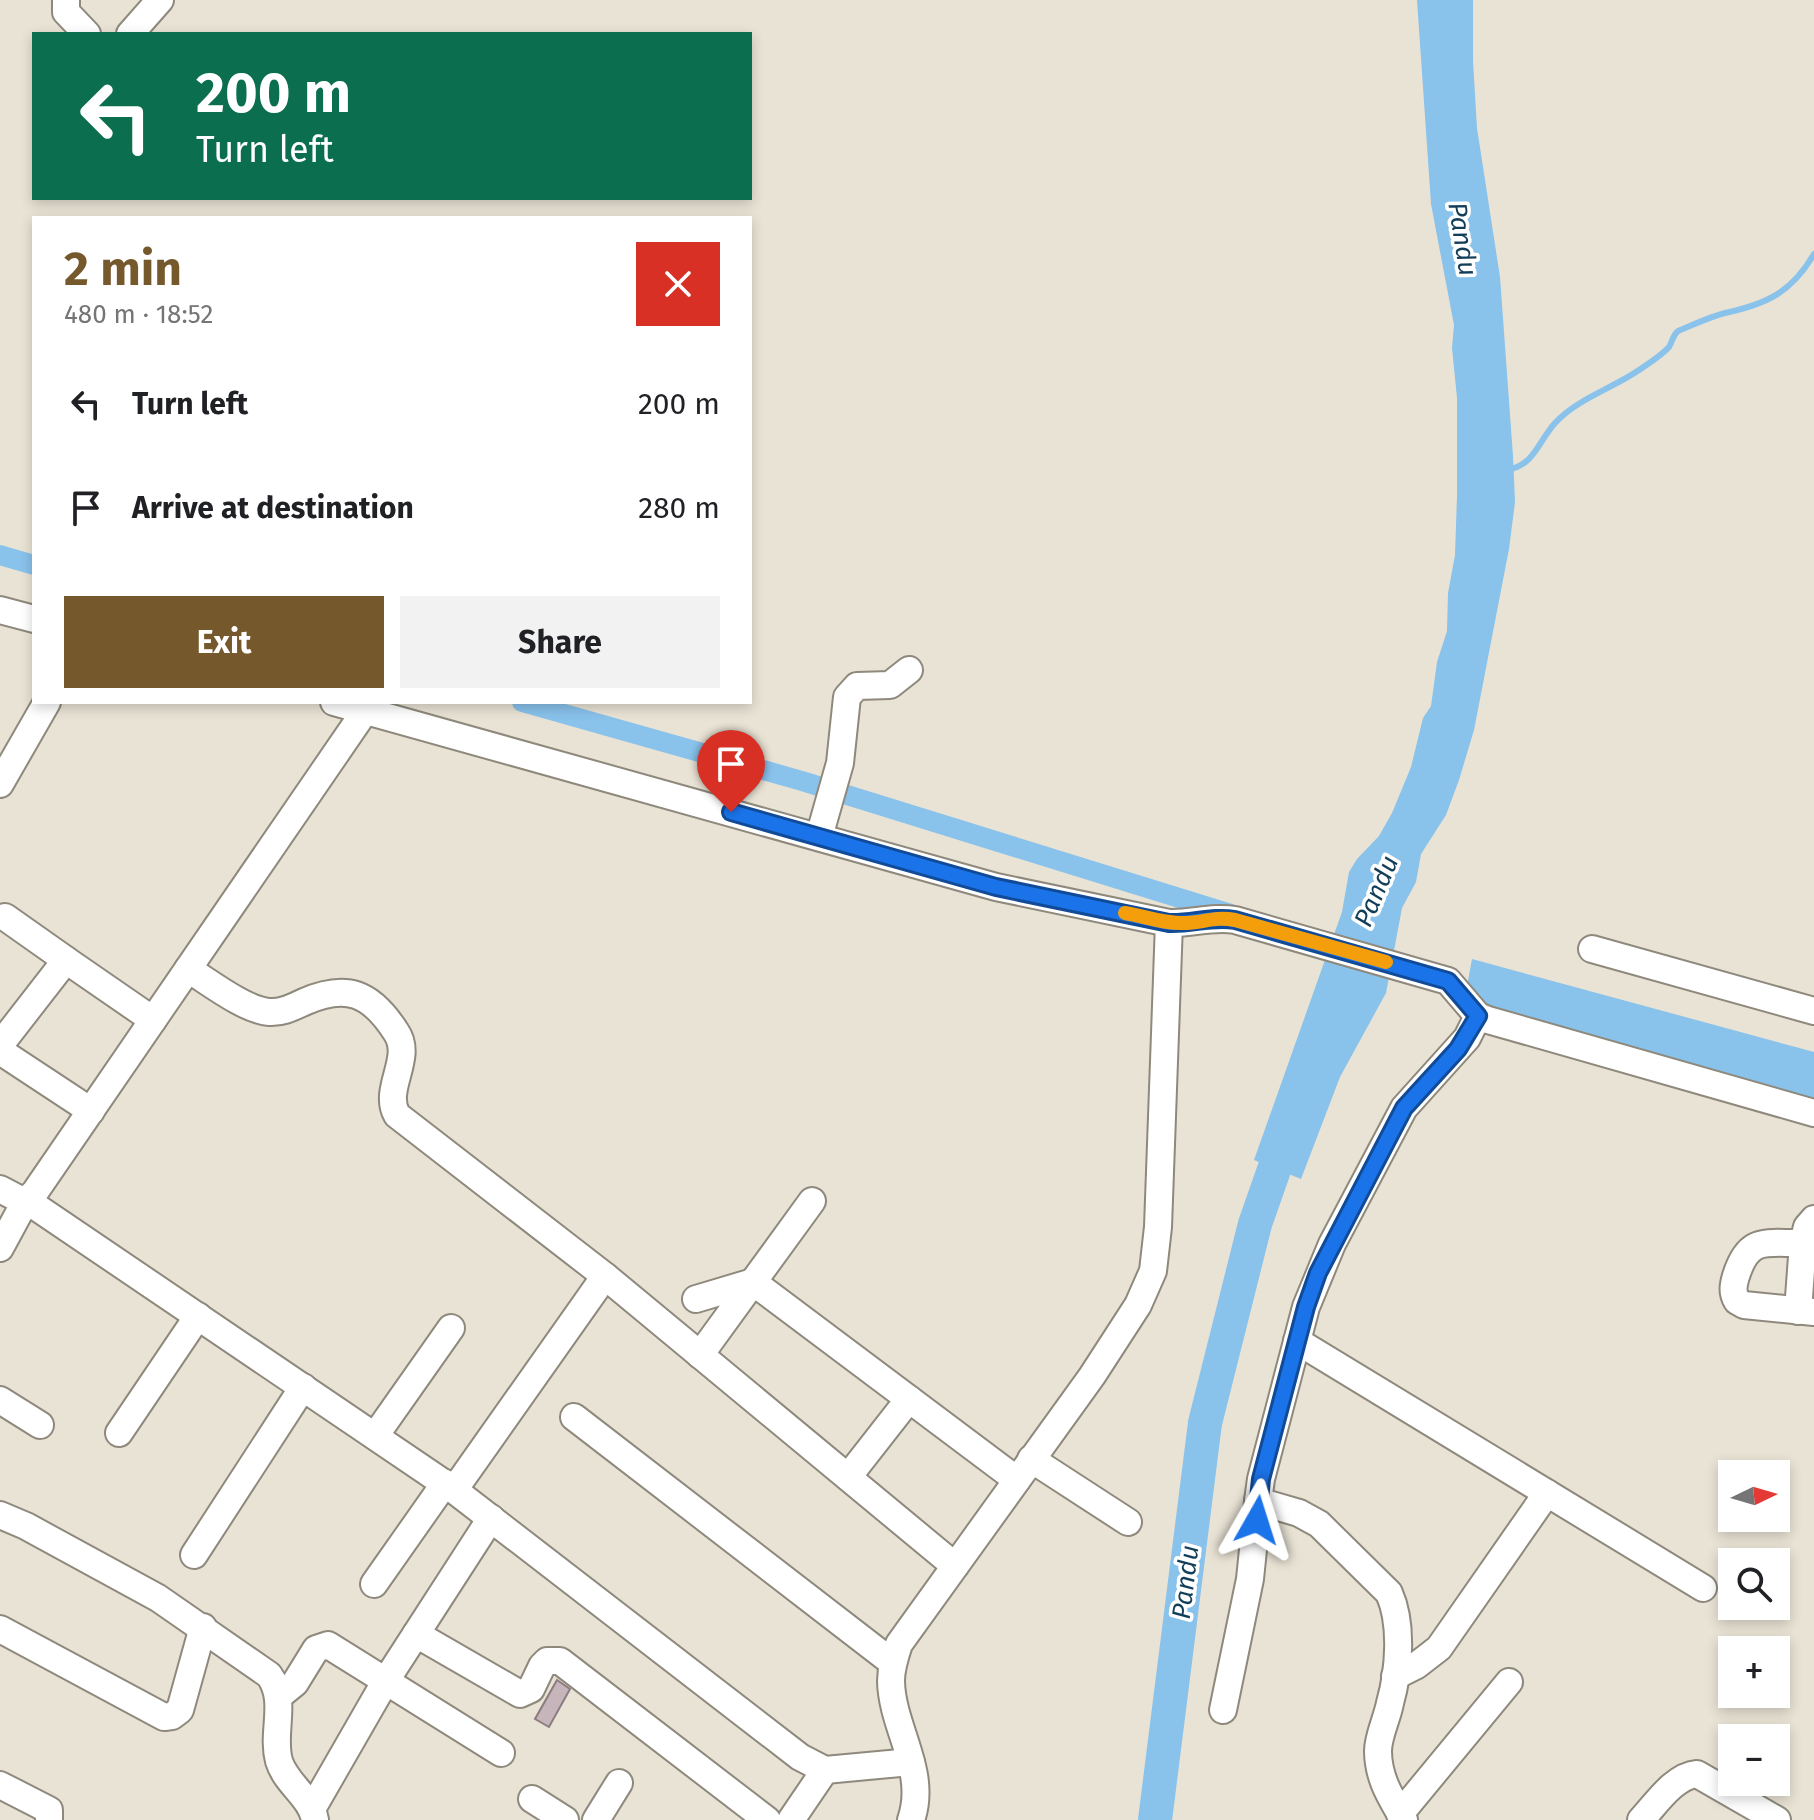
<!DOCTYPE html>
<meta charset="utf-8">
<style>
body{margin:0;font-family:"Fira Sans",sans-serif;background:#f2f2f2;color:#202124;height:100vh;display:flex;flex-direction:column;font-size:30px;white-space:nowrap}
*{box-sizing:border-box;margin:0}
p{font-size:26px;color:#757577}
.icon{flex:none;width:44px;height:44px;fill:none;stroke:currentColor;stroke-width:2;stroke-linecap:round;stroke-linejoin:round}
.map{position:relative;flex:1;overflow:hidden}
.drawer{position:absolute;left:32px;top:216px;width:720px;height:488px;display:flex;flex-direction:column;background:#fff;border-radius:0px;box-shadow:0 4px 12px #0003}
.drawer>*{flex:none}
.hud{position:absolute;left:32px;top:32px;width:720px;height:168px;border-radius:0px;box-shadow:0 4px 12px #0003;background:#0b6e4f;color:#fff;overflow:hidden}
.needle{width:52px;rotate:85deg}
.controls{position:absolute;left:1718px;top:1460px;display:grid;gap:16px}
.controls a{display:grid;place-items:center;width:72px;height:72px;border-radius:0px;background:#fff;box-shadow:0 4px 12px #0003;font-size:40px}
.pin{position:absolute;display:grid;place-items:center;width:68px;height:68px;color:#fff;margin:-82px -34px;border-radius:50% 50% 50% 0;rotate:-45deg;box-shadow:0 0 8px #0007}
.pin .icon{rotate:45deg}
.me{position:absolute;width:88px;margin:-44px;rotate:6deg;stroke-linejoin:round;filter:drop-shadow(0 0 6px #0008)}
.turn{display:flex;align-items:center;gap:28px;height:168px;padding:0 32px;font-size:36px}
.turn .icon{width:104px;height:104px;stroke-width:2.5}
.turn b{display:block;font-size:56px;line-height:68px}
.round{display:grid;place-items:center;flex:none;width:84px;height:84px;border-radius:0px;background:#f2f2f2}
.summary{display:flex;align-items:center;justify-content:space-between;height:136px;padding:0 32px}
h1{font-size:48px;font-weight:700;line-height:60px;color:#76582d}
.primary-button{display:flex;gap:16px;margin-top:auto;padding:16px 32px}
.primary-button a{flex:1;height:92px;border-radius:0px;background:#76582d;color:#fff;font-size:32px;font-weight:700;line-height:92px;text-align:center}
.primary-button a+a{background:#f2f2f2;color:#202124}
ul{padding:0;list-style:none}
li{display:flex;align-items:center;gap:24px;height:104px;padding:0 32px}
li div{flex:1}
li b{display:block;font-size:30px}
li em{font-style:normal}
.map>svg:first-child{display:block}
.water{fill:#89c2eb}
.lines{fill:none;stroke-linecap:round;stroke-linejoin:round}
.stream{stroke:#89c2eb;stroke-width:6}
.canal{stroke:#89c2eb;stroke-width:20}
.river{stroke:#89c2eb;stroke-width:34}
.building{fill:#c6b5ba;stroke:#8b7c81;stroke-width:2}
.minor-casing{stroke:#8e897c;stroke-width:30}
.minor{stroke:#fff;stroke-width:26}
.route-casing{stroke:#114b97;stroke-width:20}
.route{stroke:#1a73e8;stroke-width:14}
.slow{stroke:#f59e0b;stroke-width:14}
.labels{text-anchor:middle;stroke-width:7;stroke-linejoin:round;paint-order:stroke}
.water-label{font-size:26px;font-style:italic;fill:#123e5a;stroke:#fff}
</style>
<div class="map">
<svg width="1814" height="1820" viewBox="0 0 1814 1820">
<rect width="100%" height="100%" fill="#e9e3d5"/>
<g class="water">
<path d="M 1417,0 L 1473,0 L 1473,61 L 1477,128 L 1500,277 L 1513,456 L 1515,502 L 1509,549 L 1474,730 L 1459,780 L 1446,815 L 1421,854 L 1416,882 L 1402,908 L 1386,993 L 1340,1077 L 1301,1179 L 1254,1160 L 1342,912 L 1349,872 L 1357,859 L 1379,836 L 1392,813 L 1411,767 L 1423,718 L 1431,706 L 1437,662 L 1447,631 L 1448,593 L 1455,555 L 1457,496 L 1457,398 L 1452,348 L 1454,325 L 1431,204 Z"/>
<path d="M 1472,959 L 1814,1052 L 1814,1105 L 1464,1003 Z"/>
</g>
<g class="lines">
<path class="stream" d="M 1508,470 C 1535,464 1538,442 1555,423 C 1577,399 1613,388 1639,370 C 1648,364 1662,355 1669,347 C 1673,341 1672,336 1678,331 C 1693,325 1709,317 1725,313 C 1767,304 1792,292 1814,254"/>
<g class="canal">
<path d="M 0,555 L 34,565"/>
<path d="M 522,702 L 802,781 L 1231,914"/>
</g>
<path class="river" d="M 1155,1820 L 1205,1423 L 1255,1224 L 1289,1127"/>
</g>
<path class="building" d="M 557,1680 L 570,1689 L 549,1727 L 535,1719 Z"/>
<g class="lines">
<defs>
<g id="minor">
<path d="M 66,0 L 66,12 L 87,34"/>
<path d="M 130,34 L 160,0"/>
<path d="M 0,610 L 34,619"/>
<path d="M 334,702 L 996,887 L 1169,923 C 1192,924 1212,916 1235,920 L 1448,981 L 1478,1016 L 1488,1020 L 1814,1113"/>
<path d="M 0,784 L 47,702"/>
<path d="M 819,837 L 840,763 L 847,697 L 857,686 L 890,685 L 909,670"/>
<path d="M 5,917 L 66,960"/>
<path d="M 1592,949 L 1814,1011"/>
<path d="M 188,969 C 209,982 245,1010 269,1012 C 282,1013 293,1007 304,1002 C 347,983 371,993 396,1032 C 414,1058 382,1089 397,1115 L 605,1276 L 955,1566"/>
<path d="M 0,1045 L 66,960 L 153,1020"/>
<path d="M 0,1051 L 91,1111"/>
<path d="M 0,1189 L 21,1200 L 30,1197 L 35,1192 L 365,711"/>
<path d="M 1814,1219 L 1807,1227 L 1803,1243 C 1766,1244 1749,1235 1736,1276 C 1733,1286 1732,1292 1737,1301 L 1744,1305 L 1814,1312"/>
<path d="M 0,1248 L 26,1200 L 454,1490 L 800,1757 L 825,1770 L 911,1762"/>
<path d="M 696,1299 L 753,1282 L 1017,1480"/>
<path d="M 1798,1311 L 1803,1243"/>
<path d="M 1297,1341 L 1703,1588"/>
<path d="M 700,1355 L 812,1201"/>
<path d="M 0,1400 L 40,1425"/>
<path d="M 574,1417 L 893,1663"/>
<path d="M 119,1433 L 198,1316"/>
<path d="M 375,1436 L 451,1328"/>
<path d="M 1031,1459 L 1128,1522"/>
<path d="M 848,1477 L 909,1399"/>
<path d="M 454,1490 L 605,1276"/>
<path d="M 0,1515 L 26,1526 L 158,1598 L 269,1675 C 288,1701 271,1732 279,1761 C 286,1784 311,1797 315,1820"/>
<path d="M 194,1555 L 303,1387"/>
<path d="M 374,1584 L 445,1483"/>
<path d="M 0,1629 L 164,1717 L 172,1716 L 180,1710 L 203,1627"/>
<path d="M 416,1634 L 520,1694 L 531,1689 L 542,1666 L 547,1661 L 560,1661 L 767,1820"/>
<path d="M 1395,1676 L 1417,1665 L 1439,1648 L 1547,1493"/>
<path d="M 279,1696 L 295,1683 L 316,1649 L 328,1645 L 501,1753"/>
<path d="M 1223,1710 L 1250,1579 L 1258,1501"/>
<path d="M 0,1785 L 49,1810 L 49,1820"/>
<path d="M 532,1799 L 565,1820"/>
<path d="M 312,1809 L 385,1682 L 491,1518"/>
<path d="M 1400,1814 L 1509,1682"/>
<path d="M 596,1820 L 619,1783"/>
<path d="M 791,1820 L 825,1770"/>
<path d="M 911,1820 C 928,1771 892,1729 891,1681 C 891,1668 895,1656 899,1644 L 1092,1376 L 1138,1305 L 1153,1271 L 1158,1227 L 1169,923"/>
<path d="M 1404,1820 C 1391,1798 1378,1778 1378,1751 C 1378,1736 1387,1719 1390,1703 C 1399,1671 1403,1624 1389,1593 L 1319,1524 L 1299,1513 L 1258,1501 L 1261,1479 L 1306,1307 L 1332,1244 L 1404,1108 L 1467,1038 L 1478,1016"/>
<path d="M 1641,1820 C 1656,1804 1674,1776 1697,1774 L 1777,1820"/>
</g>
</defs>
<use href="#minor" class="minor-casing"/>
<use href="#minor" class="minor"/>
</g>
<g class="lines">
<defs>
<path id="route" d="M 731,812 L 996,887 L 1169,923 C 1192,924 1212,916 1235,920 L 1448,981 L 1478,1016 L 1458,1049 L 1404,1108 L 1318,1273 L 1306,1307 L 1261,1479 L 1257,1520"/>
</defs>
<use href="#route" class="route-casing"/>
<use href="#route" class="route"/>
<path class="slow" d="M 1125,913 C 1144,916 1164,924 1183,923 C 1203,923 1214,916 1235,920 L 1386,962"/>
</g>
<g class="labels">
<g class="water-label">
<text transform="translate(1463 239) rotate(81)" y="9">Pandu</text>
<text transform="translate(1376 891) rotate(-67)" y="9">Pandu</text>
<text transform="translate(1185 1582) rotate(-83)" y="9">Pandu</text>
</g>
</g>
</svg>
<div class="controls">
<a><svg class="needle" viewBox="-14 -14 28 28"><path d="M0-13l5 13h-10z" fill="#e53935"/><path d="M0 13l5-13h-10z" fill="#757577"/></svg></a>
<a><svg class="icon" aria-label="search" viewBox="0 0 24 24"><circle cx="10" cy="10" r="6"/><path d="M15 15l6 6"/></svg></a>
<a>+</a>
<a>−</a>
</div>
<div class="pin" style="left:731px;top:812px;background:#d93025"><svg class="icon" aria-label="arrive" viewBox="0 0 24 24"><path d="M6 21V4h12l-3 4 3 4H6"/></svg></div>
<svg class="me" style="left:1257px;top:1520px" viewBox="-20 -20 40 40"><path d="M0-17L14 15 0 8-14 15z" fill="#1a73e8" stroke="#fff" stroke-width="4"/></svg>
<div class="hud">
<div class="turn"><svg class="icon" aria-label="left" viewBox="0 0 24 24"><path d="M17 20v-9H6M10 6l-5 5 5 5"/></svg><div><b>200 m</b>Turn left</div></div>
</div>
<section class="drawer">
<div class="summary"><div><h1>2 min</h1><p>480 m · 18:52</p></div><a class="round" style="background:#d93025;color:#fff"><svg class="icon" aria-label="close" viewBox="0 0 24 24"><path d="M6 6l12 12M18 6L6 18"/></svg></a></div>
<ul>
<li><svg class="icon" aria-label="left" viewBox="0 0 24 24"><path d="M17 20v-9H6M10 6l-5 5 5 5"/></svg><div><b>Turn left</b></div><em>200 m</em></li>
<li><svg class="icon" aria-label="arrive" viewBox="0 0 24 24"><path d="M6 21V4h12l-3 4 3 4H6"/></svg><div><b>Arrive at destination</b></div><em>280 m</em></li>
</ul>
<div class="primary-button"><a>Exit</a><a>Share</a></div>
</section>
</div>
